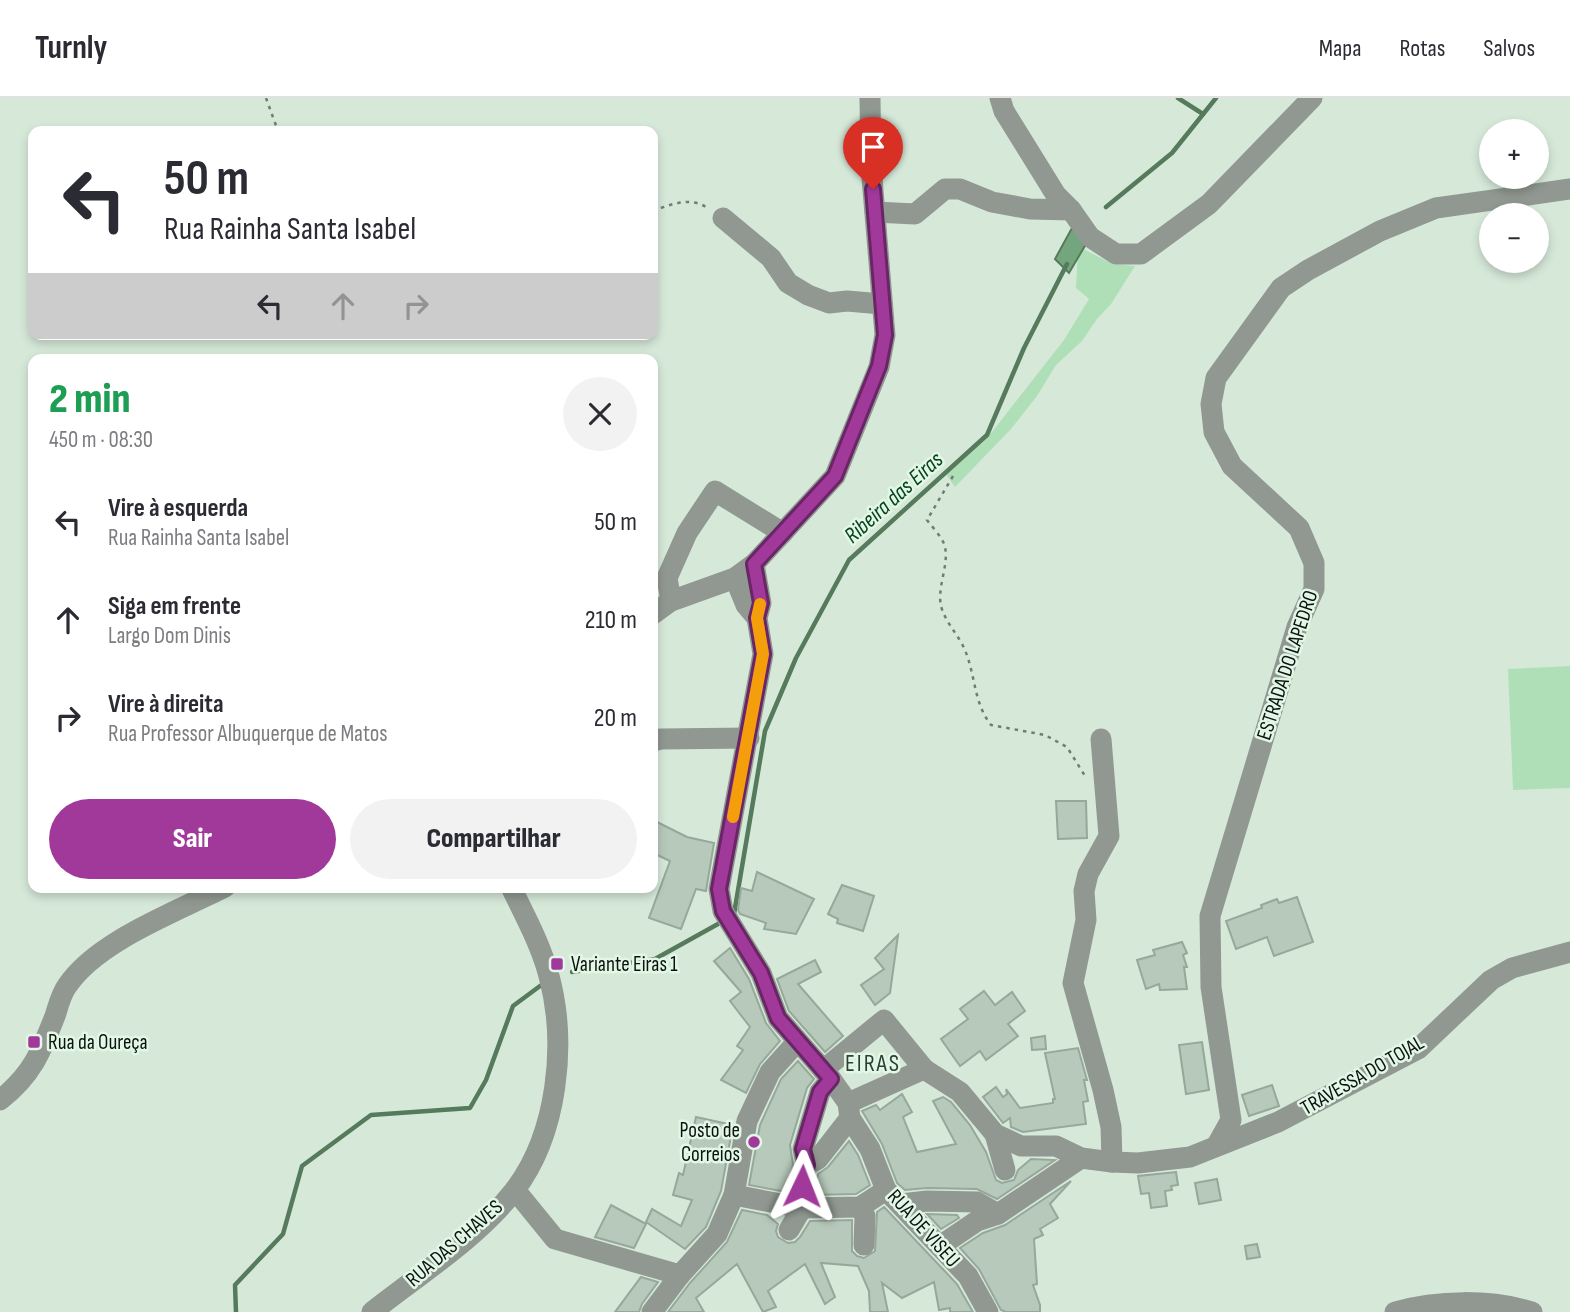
<!DOCTYPE html>
<html lang="pt">
<meta charset="utf-8">
<style>
body{margin:0;font-family:"Sofia Sans Condensed",sans-serif;background:#f2f2f3;color:#2b2b33;height:100vh;display:flex;flex-direction:column;font-size:26px;white-space:nowrap}
*{box-sizing:border-box;margin:0}
p{font-size:23px;color:#7c7c81}
.icon{flex:none;width:38px;height:38px;fill:none;stroke:currentColor;stroke-width:2;stroke-linecap:round;stroke-linejoin:round}
.map{position:relative;flex:1;overflow:hidden}
.drawer{position:absolute;left:28px;top:256px;width:630px;height:539px;display:flex;flex-direction:column;background:#fff;border-radius:14px;box-shadow:0 4px 10px #0003}
.drawer>*{flex:none}
.hud{position:absolute;left:28px;top:28px;width:630px;height:214px;border-radius:14px;box-shadow:0 4px 10px #0003;background:#fff;color:#2b2b33;overflow:hidden}
.buttons{position:absolute;left:1479px;top:21px;display:grid;gap:14px}
.buttons a{display:grid;place-items:center;width:70px;height:70px;border-radius:50%;background:#fff;box-shadow:0 4px 10px #0003;font-size:35px}
.pin{position:absolute;display:grid;place-items:center;width:60px;height:60px;color:#fff;margin:-72px -30px;border-radius:50% 50% 50% 0;rotate:-45deg;box-shadow:0 0 7px #0007}
.pin .icon{rotate:45deg}
.me{position:absolute;width:77px;margin:-38px;rotate:2deg;stroke-linejoin:round;filter:drop-shadow(0 0 5px #0008)}
.turn{display:flex;align-items:center;gap:24px;height:147px;padding:0 21px;font-size:32px}
.turn .icon{width:91px;height:91px;stroke-width:2.5}
.turn b{display:block;font-size:49px;line-height:60px}
.lanes{display:flex;align-items:center;height:66px;padding:0 21px;background:#0003;justify-content:center;gap:35px;direction:ltr}
.lanes .off{opacity:.35}
.round{display:grid;place-items:center;flex:none;width:74px;height:74px;border-radius:37px;background:#f2f2f3}
.overview{display:flex;align-items:center;justify-content:space-between;height:119px;padding:0 21px}
h1{font-size:42px;font-weight:800;line-height:52px;color:#1e9e55}
.primary-button{display:flex;gap:14px;margin-top:auto;padding:14px 21px}
.primary-button a{flex:1;height:80px;border-radius:42px;background:#a1399b;color:#fff;font-size:28px;font-weight:800;line-height:80px;text-align:center}
.primary-button a+a{background:#f2f2f3;color:#2b2b33}
ul{padding:0;list-style:none}
li{display:flex;align-items:center;gap:21px;height:98px;padding:0 21px}
li div{flex:1}
li b{display:block;font-size:26px}
li em{font-style:normal}
header{display:flex;align-items:center;gap:42px;box-sizing:border-box;height:98px;padding:0 35px;background:#fff;border-bottom:2px solid #e1e1e2}
header strong{font-size:33px}
nav{display:flex;gap:38px;margin-inline-start:auto;font-size:24px}
.map>svg:first-child{display:block}
.green{fill:#aedfb7}
.water{fill:#74a67e;stroke:#557a5c;stroke-width:2}
.lines{fill:none;stroke-linecap:round;stroke-linejoin:round}
.stream{stroke:#557a5c;stroke-width:4.5}
.building{fill:#b7c9ba;stroke:#96a899;stroke-width:2}
.path{stroke:#707d72;stroke-width:2.5;stroke-dasharray:3.5 5;stroke-linecap:butt}
.minor{stroke:#909891;stroke-width:21}
.route-casing{stroke:#692565;stroke-width:18}
.route{stroke:#a1399b;stroke-width:12}
.slow{stroke:#f59e0b;stroke-width:12}
.poi-dot{fill:#a1399b;stroke:#e3f7e6;stroke-width:2.5}
.labels{text-anchor:middle;stroke-width:5;stroke-linejoin:round;paint-order:stroke}
.street-label{font-size:21px;fill:#0c130e;stroke:#e3f7e6}
.poi-label{font-size:21px;fill:#0c130e;stroke:#e3f7e6;text-anchor:start}
.water-label{font-size:23px;font-style:italic;fill:#08441e;stroke:#e3f7e6}
.quarter-label{font-size:24px;letter-spacing:2px;fill:#2f3f32;stroke:#e3f7e6}
</style>
<header>
<strong>Turnly</strong>
<nav><a>Mapa</a><a>Rotas</a><a>Salvos</a></nav>
</header>
<div class="map">
<svg width="1570" height="1214" viewBox="0 0 1570 1214">
<rect width="100%" height="100%" fill="#d6e9d9"/>
<g class="green">
<path d="M 1078,152 L 1085,152 L 1113,166 L 1135,168 L 1111,206 L 1097,221 L 1082,243 L 1056,267 L 1037,298 L 1011,331 L 955,389 L 946,376 L 992,334 L 1064,242 L 1089,201 L 1076,190 Z"/>
<path d="M 1570,568 L 1570,690 L 1513,692 L 1508,571 Z"/>
</g>
<path class="water" d="M 1072,130 L 1086,146 L 1069,175 L 1055,161 Z"/>
<g class="lines">
<g class="stream">
<path d="M 1178,0 L 1203,16"/>
<path d="M 1106,109 L 1172,55 L 1216,0"/>
<path d="M 734,816 L 765,633 L 796,560 L 849,462 L 987,337 L 1024,250 L 1067,166"/>
<path d="M 572,874 L 655,861 L 718,826"/>
<path d="M 236,1214 L 235,1187 L 283,1136 L 302,1068 L 371,1017 L 470,1010 L 486,982 L 513,908 L 540,888"/>
</g>
</g>
<g class="building">
<path d="M 1056,703 L 1086,703 L 1087,740 L 1058,741 Z"/>
<path d="M 653,722 L 687,739 L 714,745 L 706,793 L 696,791 L 681,831 L 649,820 L 670,763 L 653,755 Z"/>
<path d="M 757,774 L 814,801 L 796,836 L 764,831 L 766,825 L 740,816 L 738,812 L 741,790 L 752,793 Z"/>
<path d="M 842,787 L 874,798 L 863,833 L 837,825 L 838,821 L 828,816 Z"/>
<path d="M 1297,799 L 1313,844 L 1274,858 L 1267,839 L 1236,851 L 1226,823 L 1262,810 L 1261,807 L 1277,801 L 1279,805 Z"/>
<path d="M 898,837 L 890,895 L 875,907 L 861,887 L 884,871 L 875,860 Z"/>
<path d="M 1182,844 L 1187,855 L 1183,857 L 1187,869 L 1184,869 L 1187,891 L 1160,892 L 1159,886 L 1146,891 L 1137,862 L 1155,857 L 1153,852 Z"/>
<path d="M 730,850 L 749,881 L 766,925 L 780,943 L 760,966 L 746,995 L 721,982 L 743,952 L 737,948 L 750,929 L 730,903 L 741,894 L 714,863 Z"/>
<path d="M 815,862 L 821,874 L 798,886 L 843,938 L 825,954 L 789,913 L 777,881 Z"/>
<path d="M 984,893 L 995,907 L 1012,894 L 1025,913 L 1008,926 L 1018,938 L 986,962 L 980,953 L 960,968 L 941,941 L 968,921 L 960,911 Z"/>
<path d="M 1045,938 L 1046,951 L 1032,952 L 1031,940 Z"/>
<path d="M 1202,944 L 1209,992 L 1186,996 L 1179,947 Z"/>
<path d="M 1078,950 L 1087,982 L 1084,982 L 1088,1003 L 1083,1004 L 1086,1026 L 1023,1034 L 1011,1029 L 1010,1020 L 1003,1025 L 983,999 L 996,989 L 1003,999 L 1007,996 L 1006,991 L 1020,1010 L 1053,1005 L 1053,1001 L 1055,1001 L 1045,955 Z"/>
<path d="M 798,963 L 814,981 L 807,990 L 790,1047 L 793,1067 L 787,1094 L 749,1087 L 760,1027 L 781,981 Z"/>
<path d="M 1272,987 L 1279,1008 L 1249,1018 L 1242,997 Z"/>
<path d="M 902,996 L 912,1014 L 903,1019 L 917,1054 L 956,1046 L 933,1003 L 943,999 L 951,1004 L 970,1027 L 986,1054 L 996,1082 L 1002,1085 L 1014,1082 L 1018,1072 L 1031,1061 L 1055,1062 L 997,1101 L 977,1091 L 927,1090 L 905,1092 L 897,1085 L 882,1046 L 862,1013 L 876,1007 L 880,1012 Z"/>
<path d="M 696,1019 L 733,1027 L 721,1093 L 706,1129 L 685,1151 L 646,1124 L 652,1111 L 681,1128 L 692,1102 L 673,1097 L 679,1075 L 683,1077 Z"/>
<path d="M 849,1043 L 858,1057 L 870,1087 L 856,1096 L 813,1097 L 818,1076 L 828,1069 Z"/>
<path d="M 1176,1074 L 1178,1087 L 1171,1088 L 1172,1092 L 1165,1093 L 1167,1108 L 1151,1110 L 1149,1095 L 1141,1096 L 1138,1078 Z"/>
<path d="M 1217,1081 L 1221,1102 L 1199,1106 L 1195,1085 Z"/>
<path d="M 1071,1083 L 1050,1106 L 1058,1120 L 1040,1131 L 1043,1137 L 1034,1141 L 1037,1186 L 1033,1187 L 1040,1207 L 1040,1214 L 1006,1214 L 1001,1212 L 979,1171 L 960,1150 L 983,1135 L 1005,1127 Z"/>
<path d="M 611,1107 L 646,1126 L 634,1150 L 595,1139 Z"/>
<path d="M 884,1109 L 957,1186 L 973,1214 L 950,1214 L 950,1210 L 939,1212 L 934,1184 L 902,1200 L 882,1185 L 888,1214 L 870,1214 L 869,1193 L 858,1168 L 821,1165 L 835,1199 L 825,1206 L 805,1166 L 768,1193 L 776,1209 L 763,1214 L 737,1166 L 696,1200 L 704,1214 L 668,1214 L 690,1185 L 727,1144 L 742,1112 L 767,1117 L 778,1126 L 776,1133 L 778,1139 L 788,1145 L 795,1144 L 800,1139 L 810,1123 L 852,1122 L 852,1153 L 857,1158 L 864,1160 L 875,1153 L 877,1114 Z"/>
<path d="M 927,1116 L 957,1117 L 959,1120 L 941,1131 Z"/>
<path d="M 1257,1146 L 1260,1159 L 1247,1161 L 1245,1148 Z"/>
<path d="M 641,1179 L 658,1184 L 642,1206 L 639,1214 L 615,1214 Z"/>
</g>
<g class="lines">
<g class="path">
<path d="M 266,0 L 278,33"/>
<path d="M 653,113 C 671,106 692,98 709,111"/>
<path d="M 953,378 L 927,422 C 933,430 943,440 945,449 C 949,467 937,489 941,508 C 945,523 955,533 962,546 C 976,572 972,603 991,627 L 1045,637 L 1067,649 L 1085,678"/>
</g>
<g class="minor">
<path d="M 1000,0 L 1004,13 L 1056,97 L 1071,112 L 1090,139 L 1116,156 L 1141,156 L 1209,106 L 1312,0"/>
<path d="M 875,114 L 915,116 L 945,91 L 960,91 L 992,104 L 1030,111 L 1071,112"/>
<path d="M 723,120 L 771,160 L 788,185 L 808,197 L 829,205 L 847,203 L 882,206"/>
<path d="M 754,466 L 761,505 L 757,520 L 763,556 L 719,791 L 723,813 L 761,875 L 778,920 L 831,981 L 848,1005 L 850,1020 L 870,1051 L 886,1092 L 968,1178 L 988,1214"/>
<path d="M 735,480 L 746,507 L 757,520"/>
<path d="M 671,503 L 667,480 L 687,435 L 715,393 L 783,435"/>
<path d="M 653,516 L 671,503 L 735,480 L 754,466 L 835,378 L 879,269 L 885,237 L 871,68 L 870,0"/>
<path d="M 1101,641 L 1109,738 L 1088,776 L 1084,793 L 1086,822 L 1073,885 L 1103,992 L 1111,1029 L 1112,1064"/>
<path d="M 653,643 L 661,641 L 749,640"/>
<path d="M 924,971 L 960,994 L 995,1036 L 1021,1048 L 1056,1048 L 1081,1060 L 1112,1064 L 1138,1065 L 1190,1059 L 1278,1024 L 1418,951 L 1491,882 L 1512,870 L 1570,854"/>
<path d="M 823,972 L 884,922 L 924,971 L 848,1005"/>
<path d="M 0,1002 C 32,977 41,954 55,918 C 58,909 61,896 67,888 C 97,843 176,814 225,789"/>
<path d="M 995,1036 L 1005,1072"/>
<path d="M 1217,1047 L 1231,1022 L 1211,889 L 1210,818 L 1297,529 L 1314,491 L 1314,465 L 1299,430 L 1232,368 L 1214,334 L 1211,306 L 1216,280 L 1281,190 L 1308,172 L 1380,133 L 1436,110 L 1570,91"/>
<path d="M 807,1067 L 803,1051 L 820,994 L 831,981"/>
<path d="M 515,1092 L 555,1141 L 680,1177"/>
<path d="M 734,1097 L 802,1110 L 860,1109 L 886,1092"/>
<path d="M 901,1106 L 927,1103 L 977,1104 L 998,1116"/>
<path d="M 797,1109 L 807,1067 L 818,1061 L 850,1020"/>
<path d="M 860,1109 L 865,1118 L 864,1147"/>
<path d="M 789,1132 L 802,1110"/>
<path d="M 940,1148 L 977,1123 L 998,1116 L 1081,1060"/>
<path d="M 372,1214 C 420,1176 476,1141 514,1093 C 558,1036 567,945 549,878 C 541,847 525,818 511,789"/>
<path d="M 652,1214 L 680,1177 L 717,1136 L 734,1097 L 747,1023 L 770,974 L 797,944"/>
<path d="M 1395,1214 C 1437,1202 1490,1201 1532,1214"/>
</g>
</g>
<g class="lines">
<defs>
<path id="route" d="M 802,1088 L 807,1067 L 803,1051 L 820,994 L 831,981 L 778,920 L 761,875 L 723,813 L 719,791 L 763,556 L 757,520 L 761,505 L 754,466 L 835,378 L 879,268 L 885,237 L 873,91"/>
</defs>
<use href="#route" class="route-casing"/>
<use href="#route" class="route"/>
<path class="slow" d="M 733,719 L 763,556 L 757,520 L 760,506"/>
</g>
<g class="poi-dot">
<rect x="550" y="859" width="14" height="14" rx="3.5"/>
<rect x="27" y="937" width="14" height="14" rx="3.5"/>
<circle cx="754" cy="1044" r="7"/>
</g>
<g class="labels">
<g class="street-label">
<text transform="translate(1287 567) rotate(-72)" y="7">ESTRADA DO LAPEDRO</text>
<text transform="translate(1362 977) rotate(-30)" y="7">TRAVESSA DO TOJAL</text>
<text transform="translate(924 1130) rotate(48)" y="7">RUA DE VISEU</text>
<text transform="translate(454 1145) rotate(-41)" y="7">RUA DAS CHAVES</text>
</g>
<g class="poi-label">
<text x="571" y="873">Variante Eiras 1</text>
<text x="48" y="951">Rua da Oureça</text>
<text x="740" y="1039" text-anchor="end">Posto de<tspan x="740" dy="24">Correios</tspan></text>
</g>
<g class="water-label">
<text transform="translate(893 399) rotate(-42)" y="8">Ribeira das Eiras</text>
</g>
<g class="quarter-label">
<text x="873" y="973">EIRAS</text>
</g>
</g>
</svg>
<div class="buttons">
<a>+</a>
<a>−</a>
</div>
<div class="pin" style="left:873px;top:91px;background:#d93025"><svg class="icon" aria-label="arrive" viewBox="0 0 24 24"><path d="M6 21V4h12l-3 4 3 4H6"/></svg></div>
<svg class="me" style="left:802px;top:1088px" viewBox="-20 -20 40 40"><path d="M0-17L14 15 0 8-14 15z" fill="#a1399b" stroke="#fff" stroke-width="4"/></svg>
<div class="hud">
<div class="turn"><svg class="icon" aria-label="left" viewBox="0 0 24 24"><path d="M17 20v-9H6M10 6l-5 5 5 5"/></svg><div><b>50 m</b>Rua Rainha Santa Isabel</div></div>
<div class="lanes"><svg class="icon" aria-label="left" viewBox="0 0 24 24"><path d="M17 20v-9H6M10 6l-5 5 5 5"/></svg><svg class="icon off" aria-label="ahead" viewBox="0 0 24 24"><path d="M12 20V5M6 11l6-6 6 6"/></svg><svg class="icon off" aria-label="right" viewBox="0 0 24 24"><path d="M7 20v-9h11M14 6l5 5-5 5"/></svg></div>
</div>
<section class="drawer">
<div class="overview"><div><h1>2 min</h1><p>450 m · 08:30</p></div><a class="round"><svg class="icon" aria-label="close" viewBox="0 0 24 24"><path d="M6 6l12 12M18 6L6 18"/></svg></a></div>
<ul>
<li><svg class="icon" aria-label="left" viewBox="0 0 24 24"><path d="M17 20v-9H6M10 6l-5 5 5 5"/></svg><div><b>Vire à esquerda</b><p>Rua Rainha Santa Isabel</p></div><em>50 m</em></li>
<li><svg class="icon" aria-label="ahead" viewBox="0 0 24 24"><path d="M12 20V5M6 11l6-6 6 6"/></svg><div><b>Siga em frente</b><p>Largo Dom Dinis</p></div><em>210 m</em></li>
<li><svg class="icon" aria-label="right" viewBox="0 0 24 24"><path d="M7 20v-9h11M14 6l5 5-5 5"/></svg><div><b>Vire à direita</b><p>Rua Professor Albuquerque de Matos</p></div><em>20 m</em></li>
</ul>
<div class="primary-button"><a>Sair</a><a>Compartilhar</a></div>
</section>
</div>
